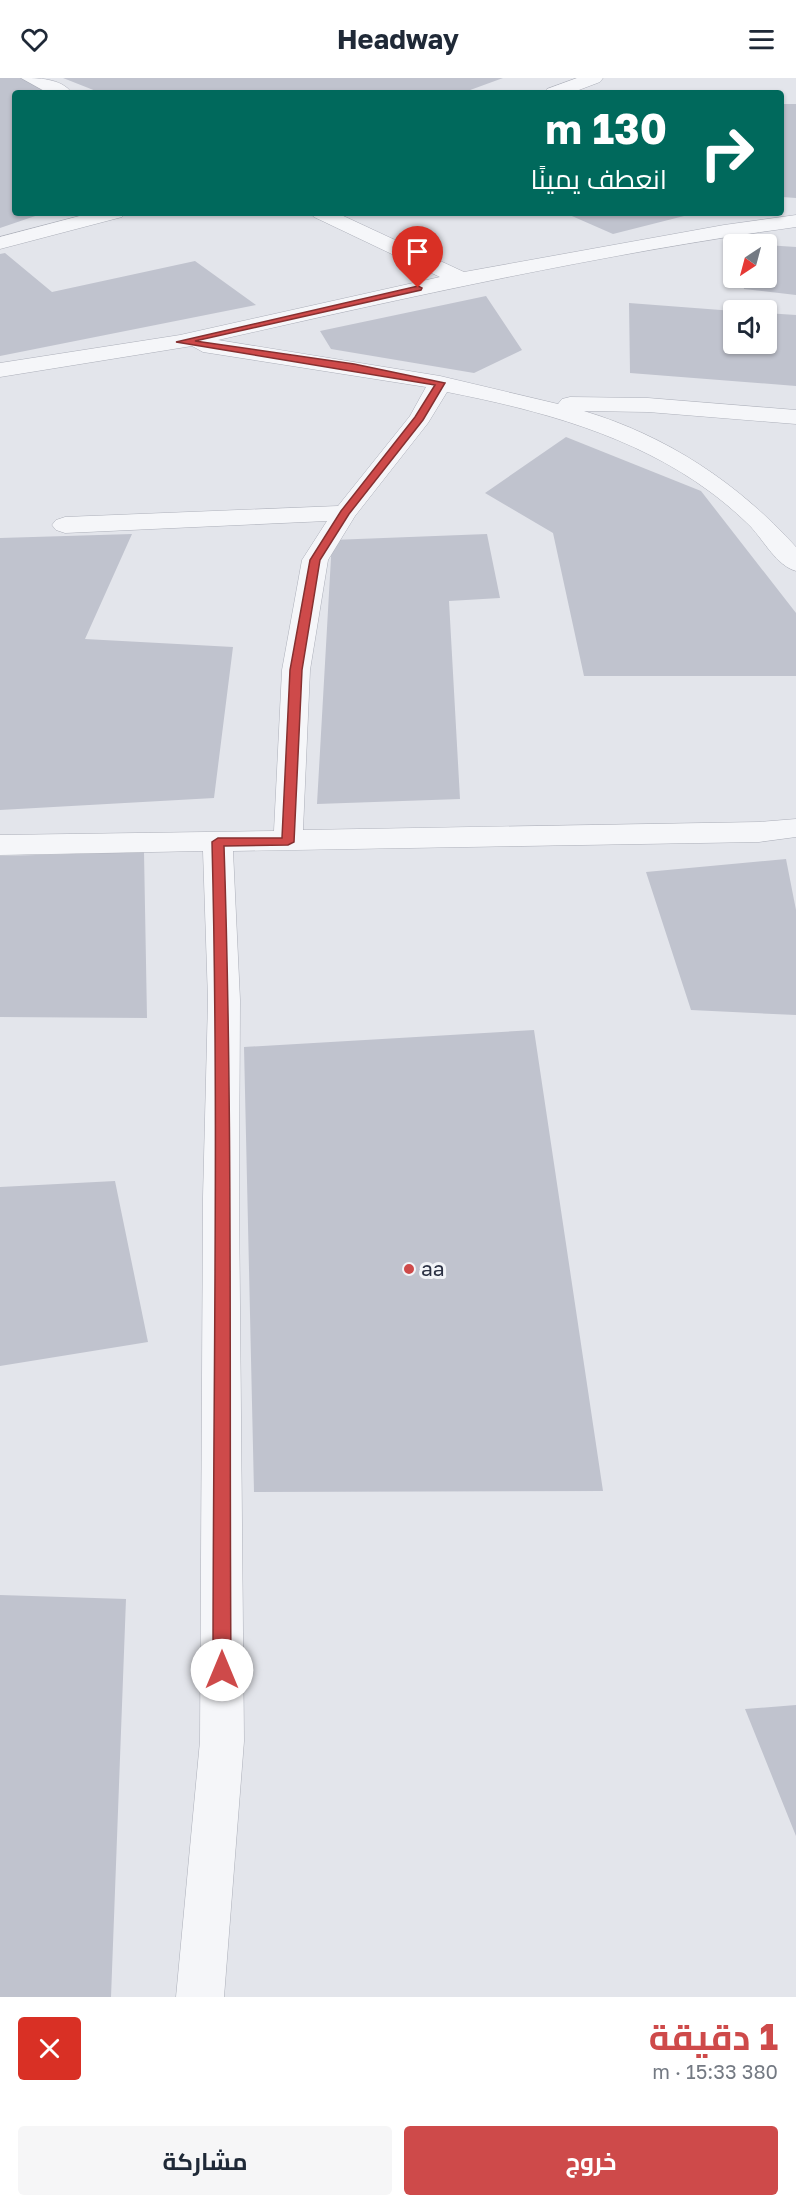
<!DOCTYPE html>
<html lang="ar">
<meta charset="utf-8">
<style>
body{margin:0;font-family:"Golos Text",Cairo,sans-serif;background:#f6f6f7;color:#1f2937;direction:rtl;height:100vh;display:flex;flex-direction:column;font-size:22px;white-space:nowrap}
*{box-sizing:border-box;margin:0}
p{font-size:20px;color:#747a83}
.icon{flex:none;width:33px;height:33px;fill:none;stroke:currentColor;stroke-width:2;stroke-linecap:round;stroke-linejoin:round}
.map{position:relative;height:1919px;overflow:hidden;direction:ltr}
.sheet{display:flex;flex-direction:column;background:#fff;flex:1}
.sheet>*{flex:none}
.top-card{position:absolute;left:12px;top:12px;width:772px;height:126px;border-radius:6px;box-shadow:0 2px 4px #0004;direction:rtl;background:#00695c;color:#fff;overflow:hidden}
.needle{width:39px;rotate:216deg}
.controls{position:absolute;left:723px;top:156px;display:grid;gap:12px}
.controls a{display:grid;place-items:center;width:54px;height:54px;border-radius:6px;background:#fff;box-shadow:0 2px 4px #0004;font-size:30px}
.pin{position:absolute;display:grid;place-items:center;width:51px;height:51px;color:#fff;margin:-62px -26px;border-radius:50% 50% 50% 0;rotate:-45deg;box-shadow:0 0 6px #0007}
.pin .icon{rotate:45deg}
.me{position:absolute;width:66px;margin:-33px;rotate:0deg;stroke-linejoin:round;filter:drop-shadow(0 0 4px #0008)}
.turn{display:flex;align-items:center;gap:21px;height:126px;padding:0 18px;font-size:27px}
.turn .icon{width:78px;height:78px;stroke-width:2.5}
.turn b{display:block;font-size:42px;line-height:51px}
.round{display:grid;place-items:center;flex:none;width:63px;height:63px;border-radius:6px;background:#f6f6f7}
.headline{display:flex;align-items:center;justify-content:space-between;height:102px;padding:0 18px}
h1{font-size:36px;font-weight:700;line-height:45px;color:#ce4a4a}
.button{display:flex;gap:12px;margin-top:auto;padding:12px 18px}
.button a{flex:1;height:69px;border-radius:6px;background:#ce4a4a;color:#fff;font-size:24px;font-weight:700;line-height:69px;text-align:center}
.button a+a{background:#f6f6f7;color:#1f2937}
header{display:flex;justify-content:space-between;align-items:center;height:78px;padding:0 18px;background:#fff;font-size:27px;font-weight:700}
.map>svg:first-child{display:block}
</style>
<header><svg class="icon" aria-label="menu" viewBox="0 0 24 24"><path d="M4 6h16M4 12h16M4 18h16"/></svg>Headway<svg class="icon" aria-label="heart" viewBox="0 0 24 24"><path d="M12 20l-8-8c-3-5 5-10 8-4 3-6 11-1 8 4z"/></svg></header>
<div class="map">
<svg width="796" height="1919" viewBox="0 0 796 1919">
<rect width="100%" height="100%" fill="#e3e5eb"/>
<path fill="#c0c3ce" d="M0 0H24L56 15H15V135H44L0 150Z
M63 0H503L462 15H101Z
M782 26H796V120L782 119Z
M565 135H692V136L613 156Z
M766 167 796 169V217L744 211 742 200H766Z
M5 175 52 214 195 183 256 227 0 278V176Z
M486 218 522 272 474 295 331 271 320 253Z
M629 225 734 233V266H766V235L796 237V308L630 295Z
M566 359 701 413 796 535V598H584L553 455 485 415Z
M132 456 85 561 233 569 214 720 0 732V460Z
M487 456 500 520 449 523 460 721 317 726 332 462Z
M144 774 147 940 0 939V778Z
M786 781 796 832V937L691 932 646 794Z
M534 952 603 1413 254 1414 244 969Z
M115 1103 148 1264 0 1288V1109Z
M0 1517 126 1521 111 1919H0Z
M796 1627V1758L745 1631Z"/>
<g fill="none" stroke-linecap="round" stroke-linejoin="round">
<g stroke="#acafb9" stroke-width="1">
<path id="minor" d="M21 0C38 0 61 0 72 15H48Z
M577 0H603L600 4 571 15H545L547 11Z
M91 135H125L122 139 0 171V159Z
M311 135H337L464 194 724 147 796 137V149C601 176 409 219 218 262L440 298 558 326 562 321 570 319 648 320 796 332V346L648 334 584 333C667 358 738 405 796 469V493C777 488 764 463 751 449 739 437 724 424 709 413 633 357 539 332 447 314L428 345 355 438 328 482 310 592 303 752 759 744 796 741V759L759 764 233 773 240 922 239 1119 244 1663 224 1919H176L200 1663 203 1119 208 922 203 773 0 777V757L274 753 282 592 302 482 327 443 65 455 56 452 52 447 56 442 65 439 338 428 410 338 426 309 203 274 192 268 0 299V285L180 257 440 199 314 139Z"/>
</g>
<use href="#minor" fill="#f5f6f9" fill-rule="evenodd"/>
</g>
<path fill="#ce4a4a" stroke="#863030" stroke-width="1.5" d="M418 208 422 210 421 212 195 263 354 286 445 305 423 342 349 436 320 482 302 592 294 764 288 767 224 768C233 1042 229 1317 231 1592L228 1598 222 1600 216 1598 213 1592C213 1316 219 1040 212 764L218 760H282L290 592 310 482 341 433 415 339 435 307 176 264Z"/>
<circle fill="#ce4a4a" stroke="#f2f4f8" stroke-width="2" cx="409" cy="1191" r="6"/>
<g text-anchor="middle" stroke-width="6" stroke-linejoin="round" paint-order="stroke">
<g font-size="21" fill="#2a3043" stroke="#f2f4f8" text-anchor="start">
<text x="421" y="1198">aa</text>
</g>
</g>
</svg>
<div class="controls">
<a><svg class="needle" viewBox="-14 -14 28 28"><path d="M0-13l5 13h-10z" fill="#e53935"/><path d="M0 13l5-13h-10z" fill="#747a83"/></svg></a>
<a><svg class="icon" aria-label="sound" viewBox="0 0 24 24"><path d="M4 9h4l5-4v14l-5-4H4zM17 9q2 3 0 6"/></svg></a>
</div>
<div class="pin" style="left:418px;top:210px;background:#d93025"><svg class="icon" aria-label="arrive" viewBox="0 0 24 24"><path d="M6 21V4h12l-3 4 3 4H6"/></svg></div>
<svg class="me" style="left:222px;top:1592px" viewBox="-20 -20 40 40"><circle r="19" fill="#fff"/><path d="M0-13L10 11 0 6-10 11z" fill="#ce4a4a"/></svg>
<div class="top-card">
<div class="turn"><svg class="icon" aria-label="right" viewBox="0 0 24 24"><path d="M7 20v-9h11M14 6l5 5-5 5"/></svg><div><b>130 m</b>انعطف يمينًا</div></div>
</div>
</div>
<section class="sheet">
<div class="headline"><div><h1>1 دقيقة</h1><p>380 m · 15:33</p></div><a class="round" style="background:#d93025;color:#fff"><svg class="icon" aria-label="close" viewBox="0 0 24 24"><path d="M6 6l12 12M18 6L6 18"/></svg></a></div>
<div class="button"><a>خروج</a><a>مشاركة</a></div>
</section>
